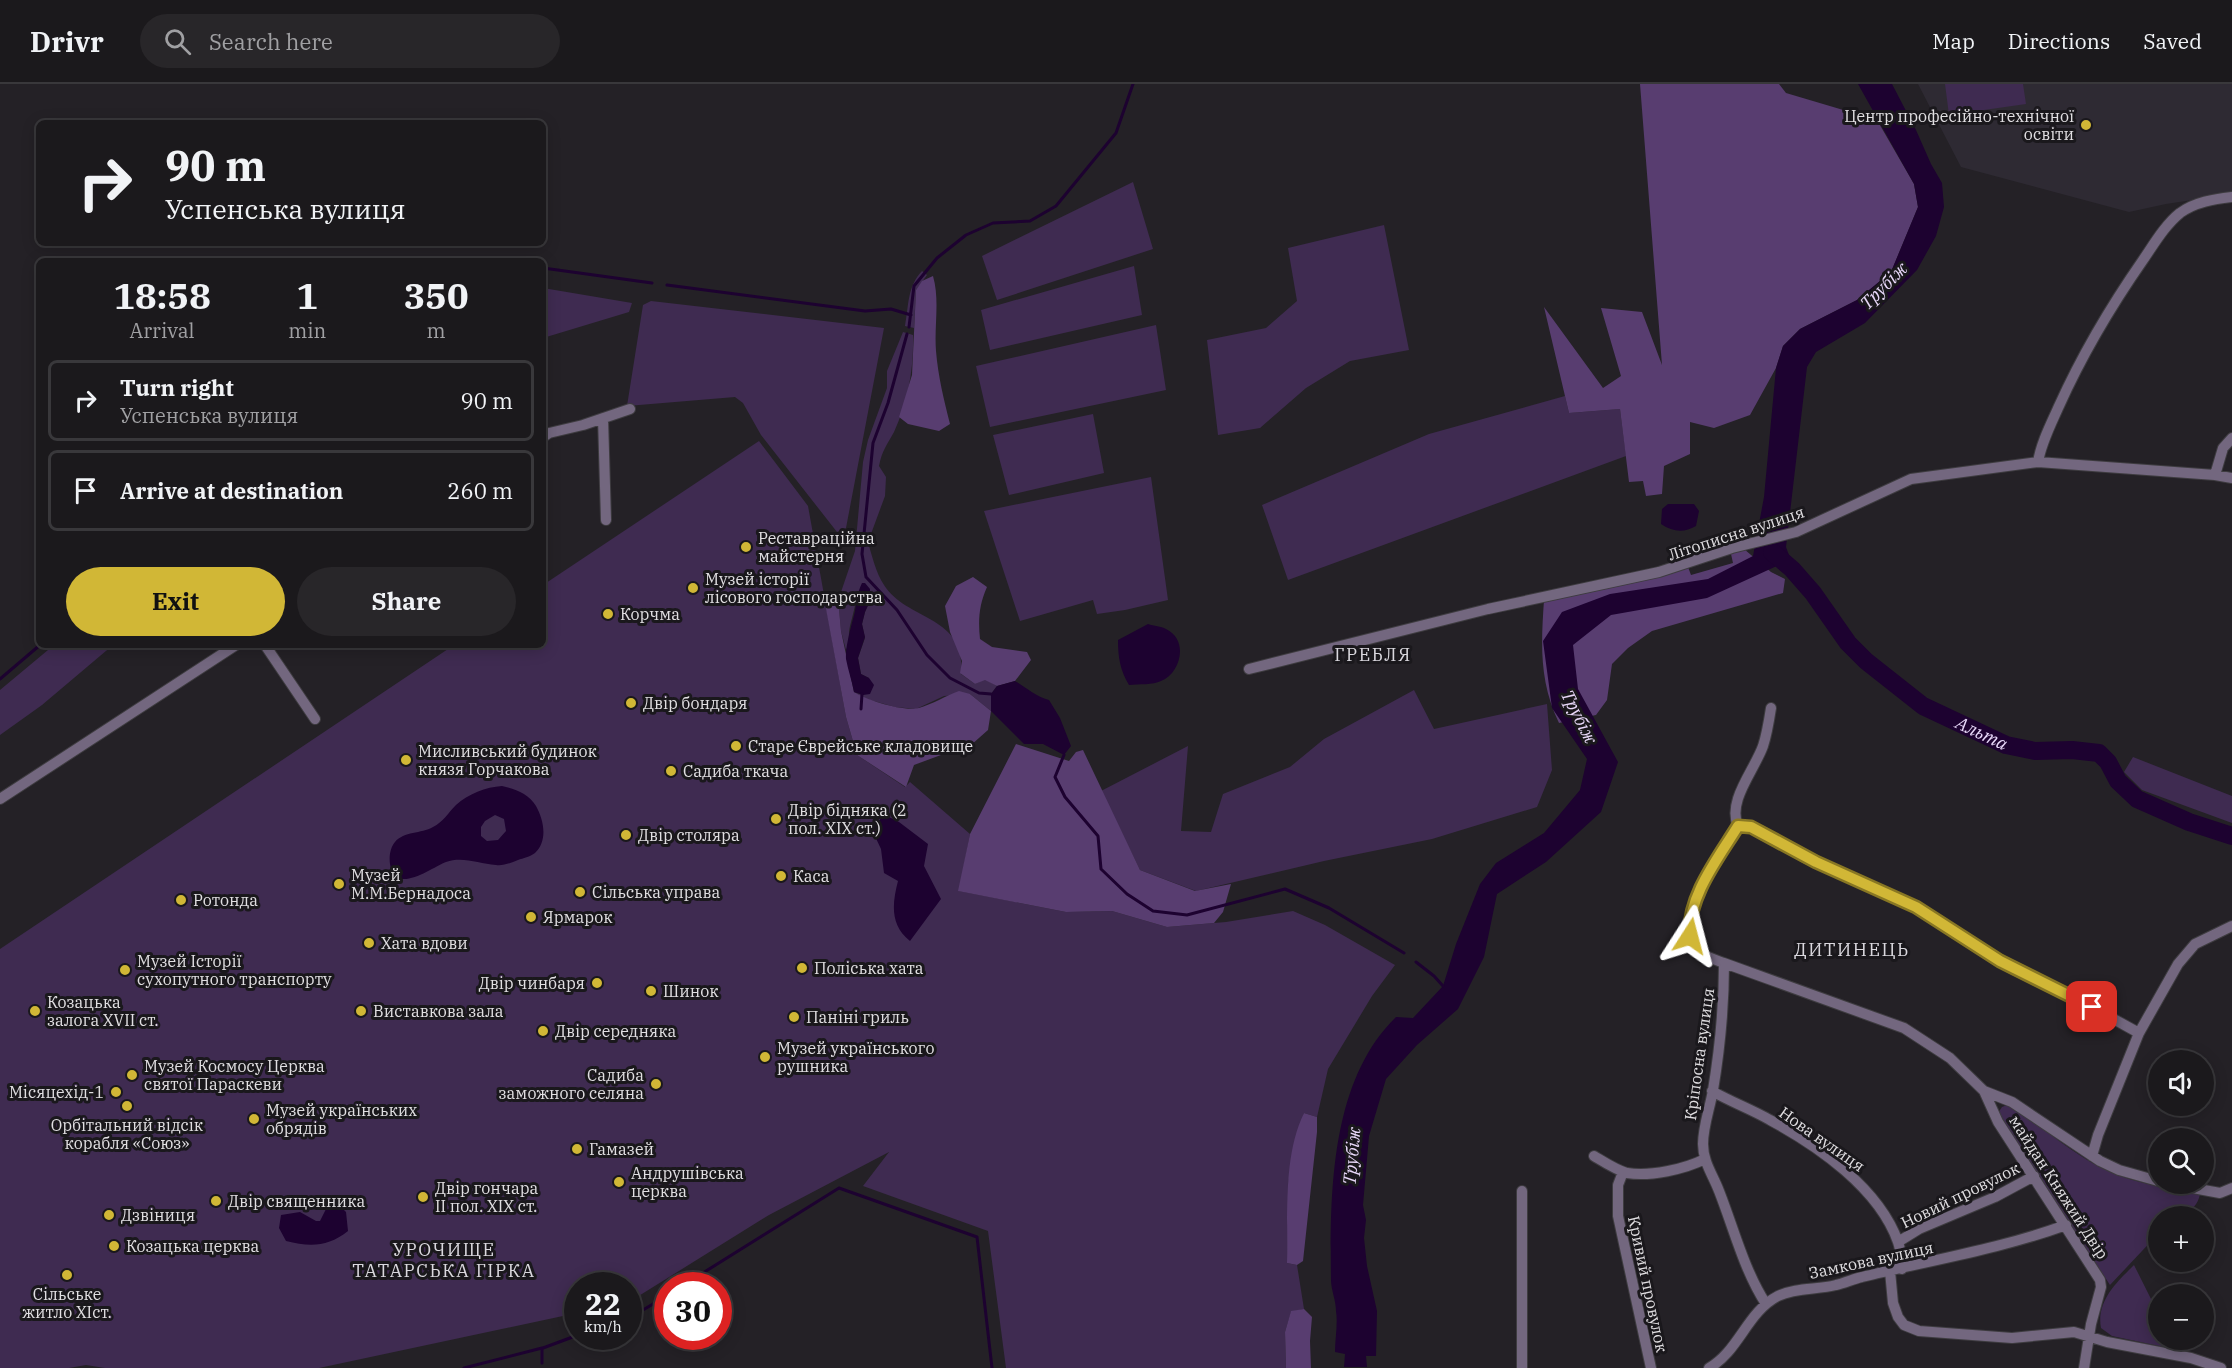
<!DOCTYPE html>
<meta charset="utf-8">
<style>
body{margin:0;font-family:"IBM Plex Serif",serif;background:#282629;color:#f1f3f6;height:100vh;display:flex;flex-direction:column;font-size:22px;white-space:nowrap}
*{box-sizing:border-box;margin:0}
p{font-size:20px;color:#a0a0a3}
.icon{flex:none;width:33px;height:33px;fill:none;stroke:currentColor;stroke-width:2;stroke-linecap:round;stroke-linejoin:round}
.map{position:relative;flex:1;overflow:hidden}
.panel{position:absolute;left:36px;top:174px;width:510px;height:390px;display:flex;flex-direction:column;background:#1b191c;border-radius:9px;box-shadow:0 3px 15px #0003,0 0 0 2px #39383b}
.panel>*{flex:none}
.hud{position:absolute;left:36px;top:36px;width:510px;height:126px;border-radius:9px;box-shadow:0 3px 15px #0003,0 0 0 2px #39383b;background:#1b191c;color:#f1f3f6;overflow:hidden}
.tools{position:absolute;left:2148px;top:966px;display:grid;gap:12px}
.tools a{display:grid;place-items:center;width:66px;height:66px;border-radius:50%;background:#1b191c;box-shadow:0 3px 15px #0003,0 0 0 2px #39383b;font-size:30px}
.speed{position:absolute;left:564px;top:1188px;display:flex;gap:12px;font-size:30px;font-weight:700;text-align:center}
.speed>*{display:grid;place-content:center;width:78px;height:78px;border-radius:50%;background:#1b191c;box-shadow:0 3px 15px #0003,0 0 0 2px #39383b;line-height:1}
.speed small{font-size:15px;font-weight:400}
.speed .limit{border:9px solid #d22;background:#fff;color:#111}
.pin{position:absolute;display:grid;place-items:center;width:51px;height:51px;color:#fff;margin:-26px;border-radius:12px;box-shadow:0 3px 9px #0006}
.me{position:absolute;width:66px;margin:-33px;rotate:9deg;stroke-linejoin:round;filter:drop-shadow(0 0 4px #0008)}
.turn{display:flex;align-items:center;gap:21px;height:126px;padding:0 30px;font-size:27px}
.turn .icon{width:78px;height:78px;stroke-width:2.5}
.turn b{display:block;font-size:42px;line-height:51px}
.eta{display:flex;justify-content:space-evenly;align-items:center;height:102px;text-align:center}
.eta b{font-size:36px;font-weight:700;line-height:42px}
.cta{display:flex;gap:12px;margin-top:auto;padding:12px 30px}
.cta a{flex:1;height:69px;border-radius:36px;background:#d1b736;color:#111;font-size:24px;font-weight:700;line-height:69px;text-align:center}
.cta a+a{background:#282629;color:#f1f3f6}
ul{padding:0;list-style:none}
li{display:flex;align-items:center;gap:18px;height:81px;margin:0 12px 9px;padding:0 18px;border:3px solid #39383b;border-radius:9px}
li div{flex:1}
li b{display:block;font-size:22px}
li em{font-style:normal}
header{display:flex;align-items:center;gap:36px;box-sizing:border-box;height:84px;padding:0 30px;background:#1b191c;border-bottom:2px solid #39383b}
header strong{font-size:28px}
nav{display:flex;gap:33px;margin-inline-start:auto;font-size:21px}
.search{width:420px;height:54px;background:#282629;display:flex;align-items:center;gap:15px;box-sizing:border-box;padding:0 21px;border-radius:33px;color:#a0a0a3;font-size:22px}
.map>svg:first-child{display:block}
</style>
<header>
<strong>Drivr</strong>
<div class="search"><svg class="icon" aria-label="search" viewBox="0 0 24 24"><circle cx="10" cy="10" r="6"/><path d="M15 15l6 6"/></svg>Search here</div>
<nav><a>Map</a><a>Directions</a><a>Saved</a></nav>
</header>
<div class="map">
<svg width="2232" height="1284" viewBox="0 0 2232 1284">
<rect width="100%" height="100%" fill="#242126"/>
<path fill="#2e2a33" d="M1918 0H2232V110L2166 120 2129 128 1961 83Z"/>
<path fill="#3f2b51" d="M1945 0H2023L2026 20 1949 31Z
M1133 98 1153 165 997 216 982 172Z
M1384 141 1409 266 1350 277 1306 304 1260 344 1218 351 1207 256 1266 244 1297 217 1288 164Z
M1134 182 1142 231 990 266 981 226Z
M922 187 927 191 916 206 914 244 905 242C909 221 907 203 922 187Z
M543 204 632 219 629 228 543 254Z
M651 217 884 244 846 444 837 448 761 351 743 319 735 313 627 322 643 221Z
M1156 241 1166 306 990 343 976 282Z
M903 248 913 251C914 284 908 318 894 348 887 361 882 366 879 382L886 393 885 412 868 458C872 472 876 489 884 501 908 538 967 531 961 590L975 600 985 595 997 602 991 610V627L970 610 944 612 916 625 895 623 863 614 854 608 863 611 869 594 861 590 858 574 865 554 862 540 865 528 870 517 858 507C856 519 853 530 850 542 848 550 850 558 846 566L841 547 839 525 841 508 855 467 863 378 868 356 887 304V287Z
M1565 312 1569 329 1620 325 1626 372 1288 496 1262 421 1429 350Z
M1093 330 1104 389 1009 411 993 351Z
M759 357 808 422 846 633 857 671 905 703 910 698 970 750 959 807 1066 828 1112 827 1167 843 1226 838 1293 827 1325 841 1395 881 1372 912 1328 985 1317 1033 1304 1029 1288 1099 1287 1179 1297 1181 1304 1225 1291 1228 1285 1248 1286 1284H1006L988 1147 863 1102 889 1068 769 1131 629 1218 628 1202H578L577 1229 319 1284H105L86 1281 69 1284H0V865L454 561H543V501Z
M1151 393 1168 516 1125 526 1097 530 1093 516 1020 537 984 427Z
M54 561H113L42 621 0 651V606Z
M1414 606 1434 645 1547 620 1552 686 1537 723 1432 755 1324 777 1196 807 1140 786 1101 707 1188 662 1181 747 1211 748 1223 710 1290 683 1324 655Z
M2133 673 2232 712V739L2142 706 2124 688Z
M2007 1021 2014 1024C2045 1045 2076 1073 2110 1088 2138 1100 2171 1104 2200 1110 2196 1131 2177 1132 2158 1132V1150L2110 1201 1998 1029 2002 1023Z
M2134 1181 2158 1229V1256H2177L2181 1262 2178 1266 2112 1252 2101 1244C2096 1217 2117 1198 2134 1181Z"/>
<path fill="#583d70" d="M1640 0H1779L1786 9 1877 36 1914 100 1918 123 1891 188 1857 216 1800 245 1783 262 1776 284 1750 331 1714 344 1690 338V370L1664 382 1662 410 1646 412 1643 397 1629 398 1620 325 1569 329 1544 223 1603 304 1621 292 1601 224 1642 228 1662 281Z
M933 192C940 216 934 242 936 267 938 292 944 316 950 340L939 347 908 340 899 333 912 291 916 206 922 197Z
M1744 465 1771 488 1785 495 1783 509 1652 547 1628 564 1612 580 1607 616 1596 631 1559 639C1539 598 1541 560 1544 516L1688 483 1691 491 1733 479 1731 470Z
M973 493 987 503C979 521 978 536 980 555L992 563 1027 568 1031 576 1015 597 997 602 985 596 975 600 960 589 962 577 950 548 945 522 956 502Z
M824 514 839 525 841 547 854 608C866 616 904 628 919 624 933 620 945 612 959 607L970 610 991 627 988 646 962 669 941 671 914 681 906 703 857 671 846 633Z
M1016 660 1069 677 1076 668 1083 666 1140 786 1195 807 1231 800 1223 828 1214 839 1167 843 1112 827 1066 828 958 807 970 750Z
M1304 1029 1317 1033V1048L1303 1177 1297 1181 1287 1179C1288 1131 1283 1072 1304 1029Z
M1304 1225 1312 1233 1310 1257 1311 1284H1286L1285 1248 1291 1227Z"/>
<path fill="#1d0230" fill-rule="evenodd" d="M1858 0H1892L1916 46 1931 80 1942 99 1944 123 1936 152 1917 186 1865 239 1816 268 1807 283 1786 463 1793 482 1788 485 1779 481 1707 514 1611 531 1573 561 1578 605 1618 678 1601 728 1546 778 1497 810 1484 873 1458 925 1417 961 1386 995 1369 1052 1363 1121 1366 1136 1364 1154 1367 1182 1377 1227 1376 1272H1366L1367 1283H1344L1345 1270 1335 1268C1335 1255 1338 1240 1336 1227 1336 1216 1331 1206 1331 1196 1330 1110 1330 997 1396 933L1413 934 1443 902 1456 860 1480 800 1496 779 1544 749 1580 706 1587 675 1552 624 1543 557 1562 528 1610 510 1708 495 1753 472 1764 413 1776 284 1783 262 1800 245 1857 216 1891 188 1918 123 1914 100Z
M1668 420H1694L1699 427 1696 442C1684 449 1673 448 1661 440L1662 425Z
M862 499H865L870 505V517L865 528 862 540 865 553 858 574 861 590 869 594 874 601 870 610 863 611 854 608C852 597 848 586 846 575 845 562 852 540 855 527 857 517 857 509 862 499Z
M1148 540C1154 542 1161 542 1166 545 1189 556 1181 589 1161 597 1153 601 1139 600 1129 601 1120 586 1118 573 1118 556Z
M1015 597C1027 604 1036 613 1049 616L1060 634 1071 662 1064 671 1043 660H1024L991 627V610L997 602Z
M502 702C515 705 529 710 536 722 544 736 548 757 535 769 530 773 523 774 518 776 511 779 503 782 496 781 479 780 463 772 446 778 431 784 394 812 390 780 389 773 390 764 395 758 404 747 421 750 433 743 443 738 448 729 456 721 468 710 486 703 502 702ZM495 731 504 735 506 747 498 756 487 757 481 752V743L485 737Z
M889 733 899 738 928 760 924 782 941 815 910 857C890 841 892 820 898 797L884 789 881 765 872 746 881 734Z
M335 1117 346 1128 348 1147C328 1163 310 1163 286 1157L279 1144 281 1131 300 1128 316 1137H320L328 1121Z"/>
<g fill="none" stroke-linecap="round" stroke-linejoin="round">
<path stroke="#1d0230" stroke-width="3" d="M543 184 652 199
M667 201 865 227 891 225 911 231
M909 243 914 202 937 174 966 151 993 139 1030 137 1056 122 1116 49 1133 0
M907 250 888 319 873 359 862 470 866 493 897 526 927 571 950 594 979 609 991 610
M0 595 40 561
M861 625 862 610
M1064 671 1055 693 1065 713 1098 752 1101 785 1127 810 1153 827 1187 831 1285 805 1329 824 1404 869
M1416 878 1434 892 1443 902
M682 1202 839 1104 977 1153 992 1284
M628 1233 638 1229 668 1211
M543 1264 578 1251
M464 1284 542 1264V1279"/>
<path stroke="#1d0230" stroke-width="18" id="s1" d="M1772 468 1792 485 1813 509 1848 559 1866 577 1923 622 2006 661 2035 667 2072 666 2099 669 2108 678 2118 697 2137 715 2189 738 2232 752"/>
<g stroke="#3e3c40" stroke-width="12">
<path id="street" d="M603 334 606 436
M543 353 549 349 583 341 630 325
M2038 378C2041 359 2051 340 2059 322 2082 271 2111 222 2143 176 2154 160 2165 141 2180 129 2195 118 2214 115 2232 113
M2215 391 2223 364 2232 354
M265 561 315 635
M1249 585 1488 525 1659 488 1732 464 1796 448 1911 395 2038 378 2215 391 2232 394
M1771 624C1769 637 1767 650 1763 662 1754 687 1727 717 1738 742L1751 743 1806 774 1916 823 2011 884 2092 923 2139 949
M0 715 236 561
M1738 742C1723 767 1669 840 1699 867 1705 873 1716 876 1724 879L1904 944 1950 974 1984 1007 2012 1018 2100 1077 2119 1086 2158 1097
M1724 879C1724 922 1720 964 1713 1006 1710 1024 1703 1042 1703 1060 1703 1078 1713 1091 1719 1107 1734 1145 1744 1186 1766 1220
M1712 1007C1731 1018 1751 1025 1770 1036 1818 1062 1879 1104 1898 1158 1901 1166 1901 1176 1902 1185
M1984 1007 1998 1038 2100 1196 2101 1203 2091 1240 2084 1284
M1594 1072C1604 1078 1616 1086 1627 1089 1650 1093 1685 1085 1705 1075
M2092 1072 2098 1051 2139 949 2178 880 2195 860 2232 842
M1623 1088 1618 1101V1132L1651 1284
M2171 1100 2220 1109 2232 1104
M1898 1158 1919 1145 1995 1113 2034 1092
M1890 1187 1893 1219 1898 1233 1904 1241 1919 1247 2012 1254 2074 1248 2107 1258 2191 1274 2221 1284
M1522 1284V1107
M1709 1284C1739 1267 1747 1228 1778 1212 1797 1203 1817 1206 1836 1201 1845 1199 1853 1195 1862 1193 1931 1176 2000 1165 2066 1141"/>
</g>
<use href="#street" stroke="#73677f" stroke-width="10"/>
</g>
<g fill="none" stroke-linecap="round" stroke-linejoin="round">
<g stroke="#887723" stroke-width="15">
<path id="route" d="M1690 852C1687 813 1719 773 1738 742L1751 743 1816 778 1916 823 2000 877 2092 923"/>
</g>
<use href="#route" stroke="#d1b736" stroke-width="10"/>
</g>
<g fill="#d1b736" stroke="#1a181c" stroke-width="2">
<circle cx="2086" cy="41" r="6"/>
<circle cx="746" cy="463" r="6"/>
<circle cx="693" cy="504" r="6"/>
<circle cx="608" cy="530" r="6"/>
<circle cx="631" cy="619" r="6"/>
<circle cx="736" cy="662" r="6"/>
<circle cx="406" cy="676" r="6"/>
<circle cx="671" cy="687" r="6"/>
<circle cx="776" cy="735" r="6"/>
<circle cx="626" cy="751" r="6"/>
<circle cx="781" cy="792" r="6"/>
<circle cx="339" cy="800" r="6"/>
<circle cx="580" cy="808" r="6"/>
<circle cx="181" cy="816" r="6"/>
<circle cx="531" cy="833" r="6"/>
<circle cx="369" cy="859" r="6"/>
<circle cx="802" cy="884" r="6"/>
<circle cx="125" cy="886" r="6"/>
<circle cx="597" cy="899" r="6"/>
<circle cx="651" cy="907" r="6"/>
<circle cx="35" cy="927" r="6"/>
<circle cx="361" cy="927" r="6"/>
<circle cx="794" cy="933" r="6"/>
<circle cx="543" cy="947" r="6"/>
<circle cx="765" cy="973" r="6"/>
<circle cx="132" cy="991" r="6"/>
<circle cx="656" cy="1000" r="6"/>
<circle cx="116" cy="1008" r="6"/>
<circle cx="127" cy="1022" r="6"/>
<circle cx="254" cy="1035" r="6"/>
<circle cx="577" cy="1065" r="6"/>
<circle cx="619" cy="1098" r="6"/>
<circle cx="423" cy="1113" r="6"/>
<circle cx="216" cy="1117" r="6"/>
<circle cx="109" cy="1131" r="6"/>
<circle cx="114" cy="1162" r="6"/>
<circle cx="67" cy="1191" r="6"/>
</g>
<g text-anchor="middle" stroke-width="6" stroke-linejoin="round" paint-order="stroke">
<g font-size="16" fill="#e1dfe2" stroke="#1a181c" text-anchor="start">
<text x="2074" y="38" text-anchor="end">Центр професійно-технічної<tspan x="2074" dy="18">освіти</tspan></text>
<text x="758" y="460">Реставраційна<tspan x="758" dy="18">майстерня</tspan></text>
<text x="705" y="501">Музей історії<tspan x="705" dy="18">лісового господарства</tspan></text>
<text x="620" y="536">Корчма</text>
<text x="643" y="625">Двір бондаря</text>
<text x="748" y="668">Старе Єврейське кладовище</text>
<text x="418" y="673">Мисливський будинок<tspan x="418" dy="18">князя Горчакова</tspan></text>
<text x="683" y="693">Садиба ткача</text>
<text x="788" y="732">Двір бідняка (2<tspan x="788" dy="18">пол. XIX ст.)</tspan></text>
<text x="638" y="757">Двір столяра</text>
<text x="351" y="797">Музей<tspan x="351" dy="18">М.М.Бернадоса</tspan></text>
<text x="793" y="798">Каса</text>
<text x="592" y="814">Сільська управа</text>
<text x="193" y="822">Ротонда</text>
<text x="543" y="839">Ярмарок</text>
<text x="381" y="865">Хата вдови</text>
<text x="137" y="883">Музей Історії<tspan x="137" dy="18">сухопутного транспорту</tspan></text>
<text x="814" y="890">Поліська хата</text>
<text x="585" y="905" text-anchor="end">Двір чинбаря</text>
<text x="663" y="913">Шинок</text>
<text x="47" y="924">Козацька<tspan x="47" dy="18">залога XVII ст.</tspan></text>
<text x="373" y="933">Виставкова зала</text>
<text x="806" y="939">Паніні гриль</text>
<text x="555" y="953">Двір середняка</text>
<text x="777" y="970">Музей українського<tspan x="777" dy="18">рушника</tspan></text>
<text x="144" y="988">Музей Космосу Церква<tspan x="144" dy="18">святої Параскеви</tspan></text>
<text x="644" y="997" text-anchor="end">Садиба<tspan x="644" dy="18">заможного селяна</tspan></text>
<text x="104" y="1014" text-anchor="end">Місяцехід-1</text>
<text x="266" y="1032">Музей українських<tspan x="266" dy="18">обрядів</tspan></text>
<text x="127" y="1047" text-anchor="middle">Орбітальний відсік<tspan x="127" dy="18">корабля «Союз»</tspan></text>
<text x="589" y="1071">Гамазей</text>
<text x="631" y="1095">Андрушівська<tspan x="631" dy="18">церква</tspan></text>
<text x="435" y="1110">Двір гончара<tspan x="435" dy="18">II пол. XIX ст.</tspan></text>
<text x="228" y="1123">Двір священника</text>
<text x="121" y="1137">Дзвіниця</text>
<text x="126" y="1168">Козацька церква</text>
<text x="67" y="1216" text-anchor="middle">Сільське<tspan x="67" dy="18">житло ХІст.</tspan></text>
</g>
<g font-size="16" fill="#e1dfe2" stroke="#1a181c">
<text transform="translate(1736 449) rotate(-18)" y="6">Літописна вулиця</text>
<text transform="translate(1699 970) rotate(-82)" y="6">Кріпосна вулиця</text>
<text transform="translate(1822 1055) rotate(35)" y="6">Нова вулиця</text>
<text transform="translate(2059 1103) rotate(57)" y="6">майдан Княжий Двір</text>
<text transform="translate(1960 1111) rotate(-26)" y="6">Новий провулок</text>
<text transform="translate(1871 1176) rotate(-12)" y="6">Замкова вулиця</text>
<text transform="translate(1648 1200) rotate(78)" y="6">Кривий провулок</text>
</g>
<g font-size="18" font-style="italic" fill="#e8d8f9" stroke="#1a181c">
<text transform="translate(1884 202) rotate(-45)" y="6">Трубіж</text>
<text transform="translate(1579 633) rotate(63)" y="6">Трубіж</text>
<text dy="6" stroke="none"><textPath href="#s1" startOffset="282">Альта</textPath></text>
<text transform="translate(1352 1072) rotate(-85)" y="6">Трубіж</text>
</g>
<g font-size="18" letter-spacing="1.5" fill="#dad8de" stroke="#1a181c">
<text x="1373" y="577">ГРЕБЛЯ</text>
<text x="1852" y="872">ДИТИНЕЦЬ</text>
<text x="444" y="1172">УРОЧИЩЕ<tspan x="444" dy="21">ТАТАРСЬКА ГІРКА</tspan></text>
</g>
</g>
</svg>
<div class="tools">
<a><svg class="icon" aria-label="sound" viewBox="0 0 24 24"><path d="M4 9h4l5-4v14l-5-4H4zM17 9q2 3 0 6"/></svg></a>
<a><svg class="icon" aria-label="search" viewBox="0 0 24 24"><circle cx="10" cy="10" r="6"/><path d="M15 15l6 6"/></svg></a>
<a>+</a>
<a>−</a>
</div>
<div class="speed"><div>22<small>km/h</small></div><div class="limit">30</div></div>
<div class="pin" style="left:2092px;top:923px;background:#d93025"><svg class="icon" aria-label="arrive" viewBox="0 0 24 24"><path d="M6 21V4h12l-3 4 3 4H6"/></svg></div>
<svg class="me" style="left:1690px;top:852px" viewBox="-20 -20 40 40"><path d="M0-17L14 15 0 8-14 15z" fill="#d1b736" stroke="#fff" stroke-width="4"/></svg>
<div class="hud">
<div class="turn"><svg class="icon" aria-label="right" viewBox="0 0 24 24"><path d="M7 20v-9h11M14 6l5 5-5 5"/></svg><div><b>90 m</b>Успенська вулиця</div></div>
</div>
<section class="panel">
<div class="eta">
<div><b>18:58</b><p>Arrival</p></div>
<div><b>1</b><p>min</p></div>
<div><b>350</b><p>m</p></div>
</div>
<ul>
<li><svg class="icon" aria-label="right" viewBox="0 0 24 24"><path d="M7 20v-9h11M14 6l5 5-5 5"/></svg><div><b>Turn right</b><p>Успенська вулиця</p></div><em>90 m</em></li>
<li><svg class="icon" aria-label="arrive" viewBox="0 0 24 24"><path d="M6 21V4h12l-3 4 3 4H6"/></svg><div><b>Arrive at destination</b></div><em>260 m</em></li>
</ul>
<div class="cta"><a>Exit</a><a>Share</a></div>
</section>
</div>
